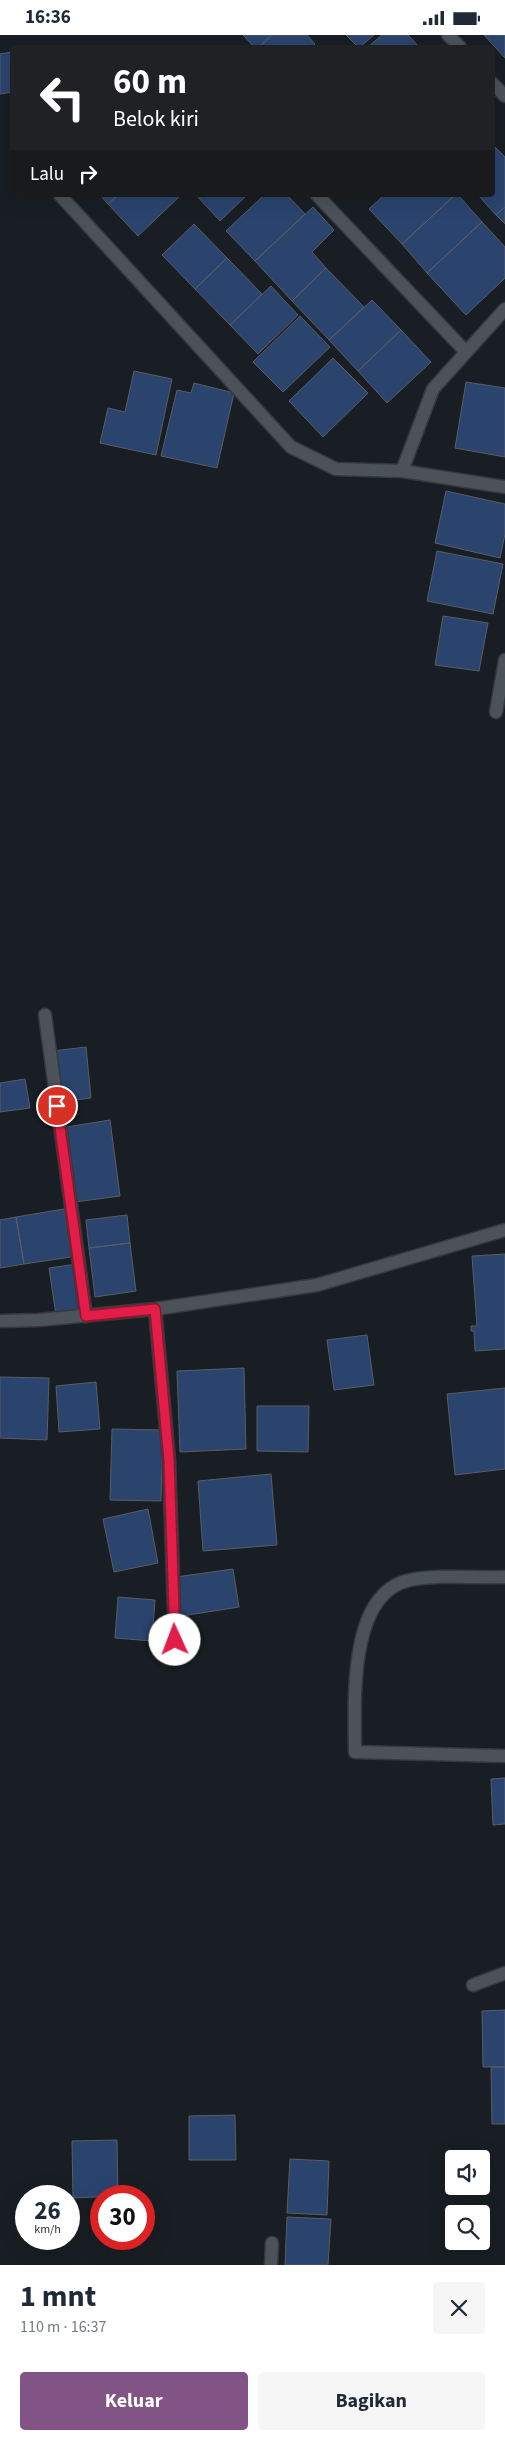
<!DOCTYPE html>
<html lang="id">
<meta charset="utf-8">
<style>
body{margin:0;font-family:"Source Sans 3",sans-serif;background:#f6f6f7;color:#1f2937;height:100vh;display:flex;flex-direction:column;font-size:19px;white-space:nowrap}
*{box-sizing:border-box;margin:0}
p{font-size:16px;color:#747a83}
.icon{flex:none;width:28px;height:28px;fill:none;stroke:currentColor;stroke-width:2;stroke-linecap:round;stroke-linejoin:round}
.map{position:relative;height:2230px;overflow:hidden}
.side{display:flex;flex-direction:column;background:#fff;flex:1}
.side>*{flex:none}
.top-card{position:absolute;left:10px;top:10px;width:485px;height:152px;border-radius:5px;box-shadow:0 5px 20px #0002;background:#202124;color:#fff;overflow:hidden}
.fabs{position:absolute;left:445px;top:2115px;display:grid;gap:10px}
.fabs a{display:grid;place-items:center;width:45px;height:45px;border-radius:5px;background:#fff;box-shadow:0 5px 20px #0002;font-size:25px}
.speed{position:absolute;left:15px;top:2150px;display:flex;gap:10px;font-size:25px;font-weight:700;text-align:center}
.speed>*{display:grid;place-content:center;width:65px;height:65px;border-radius:50%;background:#fff;box-shadow:0 5px 20px #0002;line-height:1}
.speed small{font-size:12px;font-weight:400}
.speed .limit{border:8px solid #d22;background:#fff;color:#111}
.pin{position:absolute;display:grid;place-items:center;width:42px;height:42px;color:#fff;margin:-21px;border:2px solid #fff;border-radius:50%;box-shadow:0 1px 5px #0007}
.me{position:absolute;width:55px;margin:-28px;rotate:358deg;stroke-linejoin:round;filter:drop-shadow(0 0 4px #0008)}
.turn{display:flex;align-items:center;gap:18px;height:105px;padding:0 20px;font-size:22px}
.turn .icon{width:65px;height:65px;stroke-width:2.5}
.turn b{display:block;font-size:35px;line-height:42px}
.then{display:flex;align-items:center;height:48px;padding:0 20px;background:#0003;gap:10px;font-size:19px}
.round{display:grid;place-items:center;flex:none;width:52px;height:52px;border-radius:5px;background:#f6f6f7}
.headline{display:flex;align-items:center;justify-content:space-between;height:85px;padding:0 20px}
h1{font-size:30px;font-weight:700;line-height:38px}
.cta{display:flex;gap:10px;margin-top:auto;padding:10px 20px}
.cta a{flex:1;height:58px;border-radius:5px;background:#825385;color:#fff;font-size:20px;font-weight:700;line-height:58px;text-align:center}
.cta a+a{background:#f6f6f7;color:#1f2937}
.status{display:flex;justify-content:space-between;align-items:center;height:35px;padding:0 25px;background:#fff;direction:ltr}
.status svg{height:14px;fill:currentColor}
.map>svg:first-child{display:block}
</style>
<div class="status"><b>16:36</b><svg viewBox="0 0 49 12"><path d="M0 12V9h3v3zM5 12V6h3v6zM10 12V3h3v9zM15 12V0h3v12zM26 1h20v11H26zM47 4h2v5h-2z"/></svg></div>
<div class="map">
<svg width="505" height="2230" viewBox="0 0 505 2230">
<rect width="100%" height="100%" fill="#181e23"/>
<path fill="#2b446e" stroke="#595d64" d="M243 0H272L259 12H254Z
M272 0H307L315 9 312 12H259Z
M346 0H374L360 12H358Z
M382 0H408L419 12H368Z
M484 0H505V23Z
M12 17V57L0 59V19Z
M492 109 505 122V172L496 180 478 160H492Z
M100 160H118L108 169Z
M118 160H181L138 201 108 169Z
M196 160H247L220 186Z
M264 160H287L305 179 255 226 226 196Z
M384 160H455L402 209 369 174Z
M455 160H458L482 187 427 238 402 209Z
M313 172 334 195 312 217 326 233 292 266 255 226Z
M505 172V189L496 180Z
M482 187 505 212V243L466 280 427 238Z
M194 189 227 223 195 254 162 220Z
M227 223 262 259 230 290 195 254Z
M326 233 364 272 329 305 292 266Z
M271 251 298 280 258 319 230 290Z
M372 265 401 295 358 336 329 305Z
M300 281 330 312 283 357 253 327Z
M401 295 431 327 387 368 358 336Z
M333 323 368 358 323 402 289 366Z
M134 336 172 344 156 420 100 408 108 373 125 377Z
M466 347 505 353V422L455 413Z
M194 348 234 358 217 433 161 421 177 355 191 358Z
M446 456 505 469V499L500 523 435 508Z
M437 516 503 529 493 579 427 566Z
M443 581 488 588 479 636 435 630Z
M86 1012 91 1063 59 1067 53 1016Z
M25 1044 30 1073 0 1077V1048Z
M110 1085 120 1161 75 1167 66 1092Z
M64 1174 71 1222 24 1229 16 1182Z
M127 1180 130 1208 89 1213 86 1185Z
M16 1182 24 1229 0 1233V1185Z
M130 1208 136 1256 95 1262 89 1213Z
M505 1219V1314L475 1316 474 1296H471V1291H477L472 1221Z
M77 1229 83 1276 56 1280 49 1233Z
M367 1300 374 1350 334 1355 327 1305Z
M244 1333 246 1414 180 1417 177 1336Z
M0 1342 49 1343 47 1405 0 1403Z
M96 1347 100 1394 59 1397 56 1351Z
M505 1353V1434L455 1440 447 1359Z
M257 1371H309L308 1417 257 1416Z
M112 1394 163 1395 161 1466 110 1465Z
M271 1439 277 1510 203 1516 198 1446Z
M148 1474 158 1528 114 1537 103 1484Z
M233 1534 239 1572 182 1581 176 1542Z
M118 1562 155 1565 152 1606 115 1603Z
M505 1743V1789L493 1790 491 1744Z
M505 1975V2032H483L482 1976Z
M491 2032H505V2089H492Z
M235 2080 236 2125H189V2081Z
M117 2105 118 2161 73 2163 72 2106Z
M290 2124 329 2126 327 2180 287 2178Z
M287 2182 331 2184 328 2230H285Z"/>
<g fill="none" stroke-linecap="round" stroke-linejoin="round">
<g stroke="#35393d" stroke-width="15">
<path id="minor" d="M448 0 460 12
M492 48 505 61
M60 160 291 412 336 434 402 436 505 452
M317 160 466 317
M402 436 433 354 505 274
M496 677 505 625
M45 980 86 1281
M155 1274 169 1425 175 1605
M0 1286 39 1285 155 1274 317 1250 505 1195
M505 1542C474 1543 440 1539 410 1545 347 1558 355 1669 355 1717L505 1721
M473 1950 505 1938
M271 2230 272 2208"/>
</g>
<use href="#minor" stroke="#4b5258" stroke-width="12"/>
</g>
<g fill="none" stroke-linecap="round" stroke-linejoin="round">
<g stroke="#92132f" stroke-width="12">
<path id="route" d="M57 1071 86 1281 155 1274 169 1425 175 1605"/>
</g>
<use href="#route" stroke="#e11d48" stroke-width="9"/>
</g>
</svg>
<div class="fabs">
<a><svg class="icon" aria-label="sound" viewBox="0 0 24 24"><path d="M4 9h4l5-4v14l-5-4H4zM17 9q2 3 0 6"/></svg></a>
<a><svg class="icon" aria-label="search" viewBox="0 0 24 24"><circle cx="10" cy="10" r="6"/><path d="M15 15l6 6"/></svg></a>
</div>
<div class="speed"><div>26<small>km/h</small></div><div class="limit">30</div></div>
<div class="pin" style="left:57px;top:1071px;background:#d93025"><svg class="icon" aria-label="arrive" viewBox="0 0 24 24"><path d="M6 21V4h12l-3 4 3 4H6"/></svg></div>
<svg class="me" style="left:175px;top:1605px" viewBox="-20 -20 40 40"><circle r="19" fill="#fff"/><path d="M0-13L10 11 0 6-10 11z" fill="#e11d48"/></svg>
<div class="top-card">
<div class="turn"><svg class="icon" aria-label="left" viewBox="0 0 24 24"><path d="M17 20v-9H6M10 6l-5 5 5 5"/></svg><div><b>60 m</b>Belok kiri</div></div>
<div class="then">Lalu<svg class="icon" aria-label="right" viewBox="0 0 24 24"><path d="M7 20v-9h11M14 6l5 5-5 5"/></svg></div>
</div>
</div>
<section class="side">
<div class="headline"><div><h1>1 mnt</h1><p>110 m · 16:37</p></div><a class="round"><svg class="icon" aria-label="close" viewBox="0 0 24 24"><path d="M6 6l12 12M18 6L6 18"/></svg></a></div>
<div class="cta"><a>Keluar</a><a>Bagikan</a></div>
</section>
